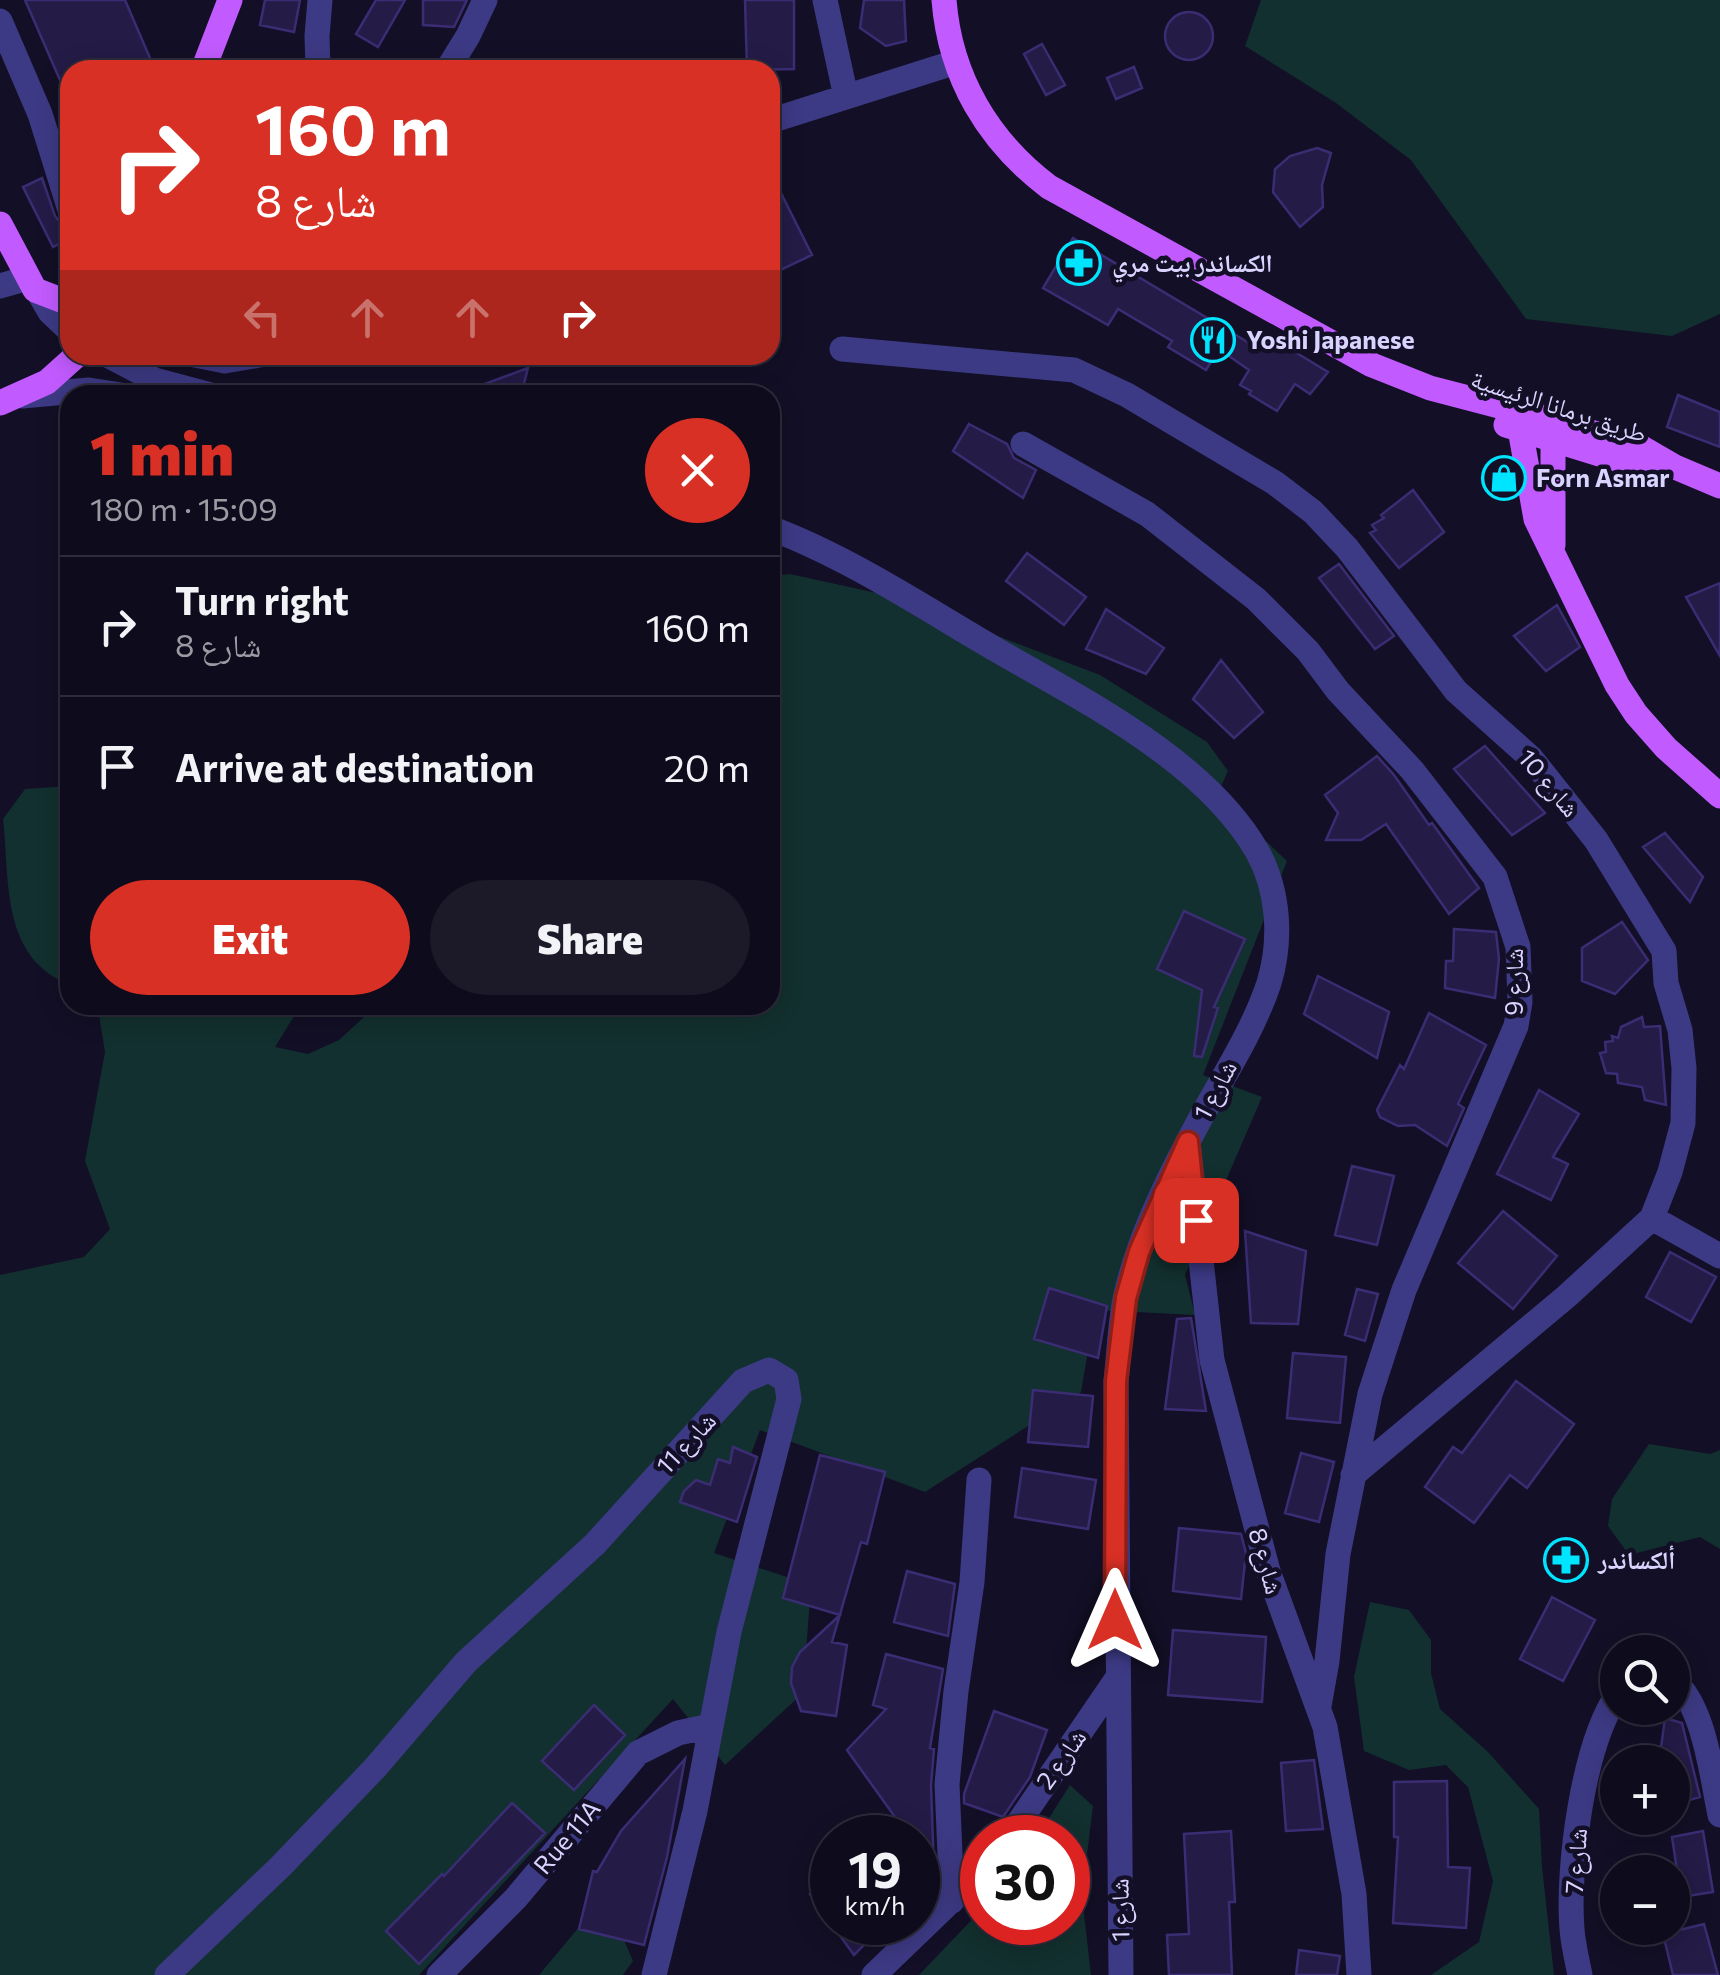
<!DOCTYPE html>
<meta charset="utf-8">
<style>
body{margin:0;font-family:Commissioner,"Noto Naskh Arabic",sans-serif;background:#1c1929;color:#f1f3f6;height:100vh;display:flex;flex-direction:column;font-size:38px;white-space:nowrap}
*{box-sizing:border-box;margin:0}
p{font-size:32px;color:#9b9ba3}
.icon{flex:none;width:55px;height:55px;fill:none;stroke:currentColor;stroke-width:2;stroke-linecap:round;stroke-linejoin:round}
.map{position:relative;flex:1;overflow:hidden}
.details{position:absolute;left:60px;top:385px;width:720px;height:630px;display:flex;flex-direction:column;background:#0e0b1c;border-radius:30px;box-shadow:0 5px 25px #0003,0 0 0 2px #2e2b3b}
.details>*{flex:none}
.top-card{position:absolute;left:60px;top:60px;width:720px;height:305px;border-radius:30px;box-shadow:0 5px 25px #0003,0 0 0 2px #2e2b3b;background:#d93025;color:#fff;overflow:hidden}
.buttons{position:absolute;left:1600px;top:1635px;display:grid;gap:20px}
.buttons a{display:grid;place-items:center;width:90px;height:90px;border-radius:50%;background:#0e0b1c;box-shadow:0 5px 25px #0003,0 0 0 2px #2e2b3b;font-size:50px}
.speed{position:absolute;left:810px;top:1815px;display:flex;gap:20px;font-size:50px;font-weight:700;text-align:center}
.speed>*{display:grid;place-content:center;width:130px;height:130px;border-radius:50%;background:#0e0b1c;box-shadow:0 5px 25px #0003,0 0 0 2px #2e2b3b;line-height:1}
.speed small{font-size:25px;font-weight:400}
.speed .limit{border:15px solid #d22;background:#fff;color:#111}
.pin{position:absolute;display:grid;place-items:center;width:85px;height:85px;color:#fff;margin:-42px;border-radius:20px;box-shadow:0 5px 15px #0006}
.me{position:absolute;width:110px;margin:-55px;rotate:0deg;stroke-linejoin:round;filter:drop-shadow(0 0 8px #0008)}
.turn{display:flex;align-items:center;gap:35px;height:210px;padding:0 30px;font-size:45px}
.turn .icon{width:130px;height:130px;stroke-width:2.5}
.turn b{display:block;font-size:70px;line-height:85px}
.lanes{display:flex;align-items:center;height:95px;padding:0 30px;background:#0003;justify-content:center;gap:50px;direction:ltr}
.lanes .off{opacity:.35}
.round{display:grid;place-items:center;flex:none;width:105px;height:105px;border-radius:52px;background:#1c1929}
.summary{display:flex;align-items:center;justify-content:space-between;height:170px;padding:0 30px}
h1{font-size:60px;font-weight:800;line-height:75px;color:#d93025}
.cta{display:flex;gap:20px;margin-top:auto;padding:20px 30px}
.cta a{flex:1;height:115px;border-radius:60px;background:#d93025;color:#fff;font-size:40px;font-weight:800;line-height:115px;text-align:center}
.cta a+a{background:#1c1929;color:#f1f3f6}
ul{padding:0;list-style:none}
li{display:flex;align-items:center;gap:30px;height:140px;padding:0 30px;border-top:2px solid #2e2b3b}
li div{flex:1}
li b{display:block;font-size:38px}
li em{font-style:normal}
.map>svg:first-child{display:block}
</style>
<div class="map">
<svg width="1720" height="1975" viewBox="0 0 1720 1975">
<rect width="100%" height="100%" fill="#130f26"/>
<path fill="#12302f" d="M1261 0H1720V314L1672 336 1526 319 1411 160 1336 103 1245 46Z
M790 574 895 597 1100 675 1207 742 1228 771 1217 795 1287 861 1203 1075 1262 1097 1185 1275 1195 1315 1095 1310 1081 1392 925 1492 760 1430 714 1553 811 1585 803 1693 725 1765 673 1699 419 1975H0V1275L84 1257 110 1229 85 1161 105 1052 99 1015 89 1005H301L275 1047 308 1054 339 1040 377 1005H770V576Z
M70 786V986C61 981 51 976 43 969 2 933 9 868 3 819L25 789Z
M1649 1444 1710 1454 1720 1450V1549L1700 1537 1629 1555 1608 1526 1612 1499Z
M1370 1602 1409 1610 1431 1640V1673L1440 1709 1488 1752 1539 1809 1542 1867 1554 1975H1431L1479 1942 1493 1881 1468 1787 1446 1765 1409 1770 1364 1751 1354 1677Z
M1070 1785 1093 1806 1082 1896 1091 1975H919L982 1909V1922H1068V1838L1037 1837Z
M605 1896 633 1961 623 1975H539Z"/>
<path fill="#241b47" stroke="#3b2d73" stroke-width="2.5" d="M25 0H125L150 58 123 70H70V103Z
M265 0H300L294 32 260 25Z
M376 0H405L378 47 356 34Z
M423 0H467L454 27 423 25Z
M745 0H794V69L747 70Z
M864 0H904L906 41 886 46 860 28Z
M1165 36a24 24 0 1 1 48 0a24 24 0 1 1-48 0Z
M1042 44 1065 85 1046 95 1024 54Z
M1134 67 1142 88 1116 99 1107 78Z
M1317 148 1331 153 1322 185 1323 207 1300 227 1273 192 1275 169 1290 156Z
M770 171 812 255 770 275Z
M42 178 55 216 70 235V238L53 247 23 187Z
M1073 238 1251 344 1259 330 1328 372 1310 394 1295 384 1277 411 1249 394 1251 391 1240 385 1249 370 1219 349 1206 370 1168 347 1172 341 1118 309 1108 325 1043 288Z
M528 368 521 395H460V393Z
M1678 395 1720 412V447L1667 427Z
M969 424 1007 444 1014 458 1036 470 1023 498 953 451Z
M1413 490 1444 532 1399 568 1370 533 1376 530 1372 525 1384 518 1381 515Z
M1027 553 1086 597 1064 625 1006 581Z
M1339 564 1394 636 1375 649 1319 578Z
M1720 583V656L1686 597Z
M1557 605 1580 647 1546 671 1514 636Z
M1106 609 1164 648 1146 674 1086 649Z
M1221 660 1263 712 1234 738 1193 699Z
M1485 746 1545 813 1512 835 1454 769Z
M1377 756 1394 775 1429 825 1432 823 1479 888 1449 914 1386 824 1361 840H1326L1338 813 1325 795Z
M1665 833 1703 877 1690 902 1643 847Z
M1184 911 1245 939 1214 1007 1218 1008 1202 1057 1194 1056 1202 990 1157 969Z
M1622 922 1648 960 1615 994 1582 981V948Z
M1454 929 1496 932 1499 959 1495 998 1445 988 1446 961H1453Z
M1318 976 1389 1012 1377 1058 1304 1014Z
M1429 1013 1486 1045 1458 1104 1464 1108 1447 1146 1415 1125 1398 1126 1380 1117 1377 1110 1400 1065 1404 1069Z
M1642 1017 1644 1027 1660 1026 1666 1105 1645 1100 1642 1087 1618 1083 1617 1074 1606 1073 1600 1053 1606 1052 1605 1042 1613 1041 1612 1036 1618 1038 1621 1027Z
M1539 1090 1579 1114 1553 1157 1568 1164 1551 1200 1497 1174Z
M1352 1166 1394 1176 1377 1245 1335 1235Z
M1503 1211 1557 1256 1513 1309 1458 1263Z
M1245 1231 1306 1251 1298 1324 1251 1323Z
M1670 1252 1716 1277 1691 1322 1646 1297Z
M1049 1288 1107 1306 1098 1358 1034 1339Z
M1357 1289 1378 1294 1365 1341 1345 1335Z
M1191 1318 1206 1411 1165 1409 1177 1319Z
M1293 1353 1346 1357 1340 1423 1287 1418Z
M1516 1381 1574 1424 1527 1488 1510 1475 1474 1523 1425 1487 1453 1447 1462 1453Z
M1033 1390 1093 1396 1088 1447 1028 1442Z
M733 1447 757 1457 737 1522 680 1502 684 1491 696 1480 710 1485 718 1459 730 1463Z
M1301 1453 1334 1462 1319 1522 1285 1513Z
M820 1455 885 1472 867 1544 861 1542 832 1642 847 1645 836 1716 801 1711 791 1683 792 1667 800 1652 840 1615 783 1598Z
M1022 1468 1096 1480 1088 1529 1015 1517Z
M1179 1528 1241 1534 1246 1553 1241 1599 1173 1591Z
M907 1571 955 1584 948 1636 894 1622Z
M1552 1597 1595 1620 1563 1681 1520 1659Z
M1173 1630 1266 1637 1262 1702 1168 1695Z
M886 1654 943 1669 930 1748 934 1749 931 1785 934 1872 918 1848V1838H910L847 1750 886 1709 873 1705Z
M594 1705 625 1735 574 1790 542 1761Z
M994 1711 1047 1730 1030 1777 1003 1817 964 1803V1794Z
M1665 1718 1682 1723 1700 1797 1672 1805V1762H1659Z
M685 1759 667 1857 644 1945 579 1929 593 1871 597 1872 621 1831Z
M1314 1760 1323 1829 1286 1831 1281 1763Z
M1447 1781 1448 1867 1470 1868 1466 1928 1393 1923 1398 1837H1394V1782Z
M512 1803 545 1833 419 1964 386 1931 442 1874 444 1876Z
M1231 1831 1235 1902H1229L1232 1975H1169L1167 1935 1189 1934 1184 1834Z
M1703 1831 1713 1892 1681 1897 1672 1837Z
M832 1871V1922H887L854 1955 810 1894Z
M1704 1924 1718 1975H1673L1663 1934Z
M1299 1950 1340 1956 1337 1975H1296Z"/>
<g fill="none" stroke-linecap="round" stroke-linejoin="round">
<path stroke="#3d3a85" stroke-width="25" d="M825 0 846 97
M0 21 40 114 70 210
M318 70 317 36 320 0
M447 70 468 36 485 0
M770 121 956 62
M0 286 28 278
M39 293 50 312 70 331
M842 349 1074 370 1127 395 1275 483 1313 512 1347 548 1456 691 1531 758 1596 840 1664 951 1666 983 1680 1030 1684 1068 1683 1123 1670 1172 1652 1218 1567 1296 1353 1475
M107 355 155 380 211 395
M195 355 225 361 260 355
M22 396 89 390 121 395
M1023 444 1147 514 1256 599 1308 651 1338 691 1412 770 1495 877 1518 947 1520 1002 1516 1026 1404 1290 1370 1394 1338 1554 1327 1661 1319 1706
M770 528C843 555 917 603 983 642 1074 696 1202 756 1257 851 1279 890 1282 940 1269 983 1251 1037 1216 1087 1190 1138 1164 1187 1137 1243 1125 1299 1120 1325 1119 1354 1116 1381L1121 1975
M1188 1142 1212 1360 1268 1571 1325 1727 1354 1894 1359 1975
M1652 1218 1720 1256
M1672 1680C1704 1703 1712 1777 1720 1815
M1008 1838 1116 1680
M952 1901 947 1784 956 1691 972 1582 979 1480
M167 1975 281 1866 375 1768 466 1662 595 1544 743 1381 769 1370 786 1380 789 1399 729 1632 695 1811 654 1975
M439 1975 516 1898 638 1753 678 1733 710 1726
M874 1975 982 1871
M1580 1975C1577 1960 1573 1944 1572 1929 1567 1868 1583 1744 1618 1694"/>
<path stroke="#c25bff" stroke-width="25" d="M944 0C950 77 988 141 1049 187L1372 365 1430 388 1553 420 1644 449 1675 467 1720 486
M203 70 230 0
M0 224 35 290 61 300 70 298
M0 403 47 382 77 355
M1523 413 1520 429 1536 519 1617 685 1636 714 1666 748 1720 796
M1506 425 1635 465 1670 467
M1553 425V545"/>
</g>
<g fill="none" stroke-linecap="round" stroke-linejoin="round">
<g stroke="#8d1f18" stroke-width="25">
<path id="route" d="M1115 1620 1116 1381 1126 1298 1139 1252 1188 1142 1196 1220"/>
</g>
<use href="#route" stroke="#d93025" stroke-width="18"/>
</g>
<defs>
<g id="pharmacy-ring" transform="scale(2.25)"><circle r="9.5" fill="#130f26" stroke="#00e5ff" stroke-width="1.5"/><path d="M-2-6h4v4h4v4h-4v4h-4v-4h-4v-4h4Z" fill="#00e5ff"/></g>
<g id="restaurant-ring" transform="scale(2.25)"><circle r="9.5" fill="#130f26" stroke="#00e5ff" stroke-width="1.5"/><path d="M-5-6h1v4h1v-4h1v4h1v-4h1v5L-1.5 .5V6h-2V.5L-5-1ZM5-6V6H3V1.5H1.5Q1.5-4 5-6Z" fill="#00e5ff"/></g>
<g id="shop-ring" transform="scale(2.25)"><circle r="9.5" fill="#130f26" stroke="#00e5ff" stroke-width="1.5"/><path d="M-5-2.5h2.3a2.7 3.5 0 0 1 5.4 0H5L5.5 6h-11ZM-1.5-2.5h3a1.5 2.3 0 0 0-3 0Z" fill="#00e5ff"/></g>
</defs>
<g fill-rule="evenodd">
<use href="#pharmacy-ring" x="1079" y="263"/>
<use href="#restaurant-ring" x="1213" y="340"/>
<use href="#shop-ring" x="1504" y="478"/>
<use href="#pharmacy-ring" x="1566" y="1560"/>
</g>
<g text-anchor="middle" stroke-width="9" stroke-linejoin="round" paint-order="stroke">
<g font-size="25" font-weight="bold" fill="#d9d4ff" stroke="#130f26" text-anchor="start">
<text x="1112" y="272">الكساندر بيت مري</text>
<text x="1246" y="349">Yoshi Japanese</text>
<text x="1536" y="487">Forn Asmar</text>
<text x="1598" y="1569">ألكساندر</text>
</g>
<g font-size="25" fill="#d9d4ff" stroke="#130f26">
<text transform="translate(1559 406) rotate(18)" y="9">طريق برمانا الرئيسية</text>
<text transform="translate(1549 783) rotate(50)" y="9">شارع 10</text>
<text transform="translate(1514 982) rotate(-90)" y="9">شارع 9</text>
<text transform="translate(1215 1090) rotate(-62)" y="9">شارع 1</text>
<text transform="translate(686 1443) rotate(-47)" y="9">شارع 11</text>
<text transform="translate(1266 1561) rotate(74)" y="9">شارع 8</text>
<text transform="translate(1061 1759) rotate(-55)" y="9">شارع 2</text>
<text transform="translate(567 1837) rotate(-50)" y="9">Rue 11A</text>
<text transform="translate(1576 1861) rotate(-86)" y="9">شارع 7</text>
<text transform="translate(1120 1910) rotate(-91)" y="9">شارع 1</text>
</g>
</g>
</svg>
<div class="buttons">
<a><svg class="icon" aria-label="search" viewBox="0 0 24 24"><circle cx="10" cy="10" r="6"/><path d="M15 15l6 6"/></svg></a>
<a>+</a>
<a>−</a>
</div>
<div class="speed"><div>19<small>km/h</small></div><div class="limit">30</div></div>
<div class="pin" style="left:1196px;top:1220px;background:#d93025"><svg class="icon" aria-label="arrive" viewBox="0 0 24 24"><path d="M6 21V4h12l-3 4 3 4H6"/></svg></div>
<svg class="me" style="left:1115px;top:1620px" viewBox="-20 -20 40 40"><path d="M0-17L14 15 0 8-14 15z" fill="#d93025" stroke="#fff" stroke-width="4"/></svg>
<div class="top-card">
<div class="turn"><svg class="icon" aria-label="right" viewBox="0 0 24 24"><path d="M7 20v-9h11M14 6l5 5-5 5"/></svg><div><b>160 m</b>شارع 8</div></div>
<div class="lanes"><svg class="icon off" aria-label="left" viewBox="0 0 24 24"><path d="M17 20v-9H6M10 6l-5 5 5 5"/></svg><svg class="icon off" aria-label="ahead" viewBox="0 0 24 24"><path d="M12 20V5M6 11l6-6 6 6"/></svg><svg class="icon off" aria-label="ahead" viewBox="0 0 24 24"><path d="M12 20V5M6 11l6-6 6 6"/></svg><svg class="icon" aria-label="right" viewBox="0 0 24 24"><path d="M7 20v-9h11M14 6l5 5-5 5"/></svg></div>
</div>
<section class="details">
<div class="summary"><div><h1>1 min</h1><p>180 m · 15:09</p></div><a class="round" style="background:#d93025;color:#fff"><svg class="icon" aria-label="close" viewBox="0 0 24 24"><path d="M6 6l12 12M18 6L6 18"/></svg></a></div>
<ul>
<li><svg class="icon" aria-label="right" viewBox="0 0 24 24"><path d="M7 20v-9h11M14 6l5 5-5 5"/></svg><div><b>Turn right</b><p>شارع 8</p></div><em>160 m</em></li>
<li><svg class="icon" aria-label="arrive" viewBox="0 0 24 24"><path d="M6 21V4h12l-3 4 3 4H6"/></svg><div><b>Arrive at destination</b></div><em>20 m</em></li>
</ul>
<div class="cta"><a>Exit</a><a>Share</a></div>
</section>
</div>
